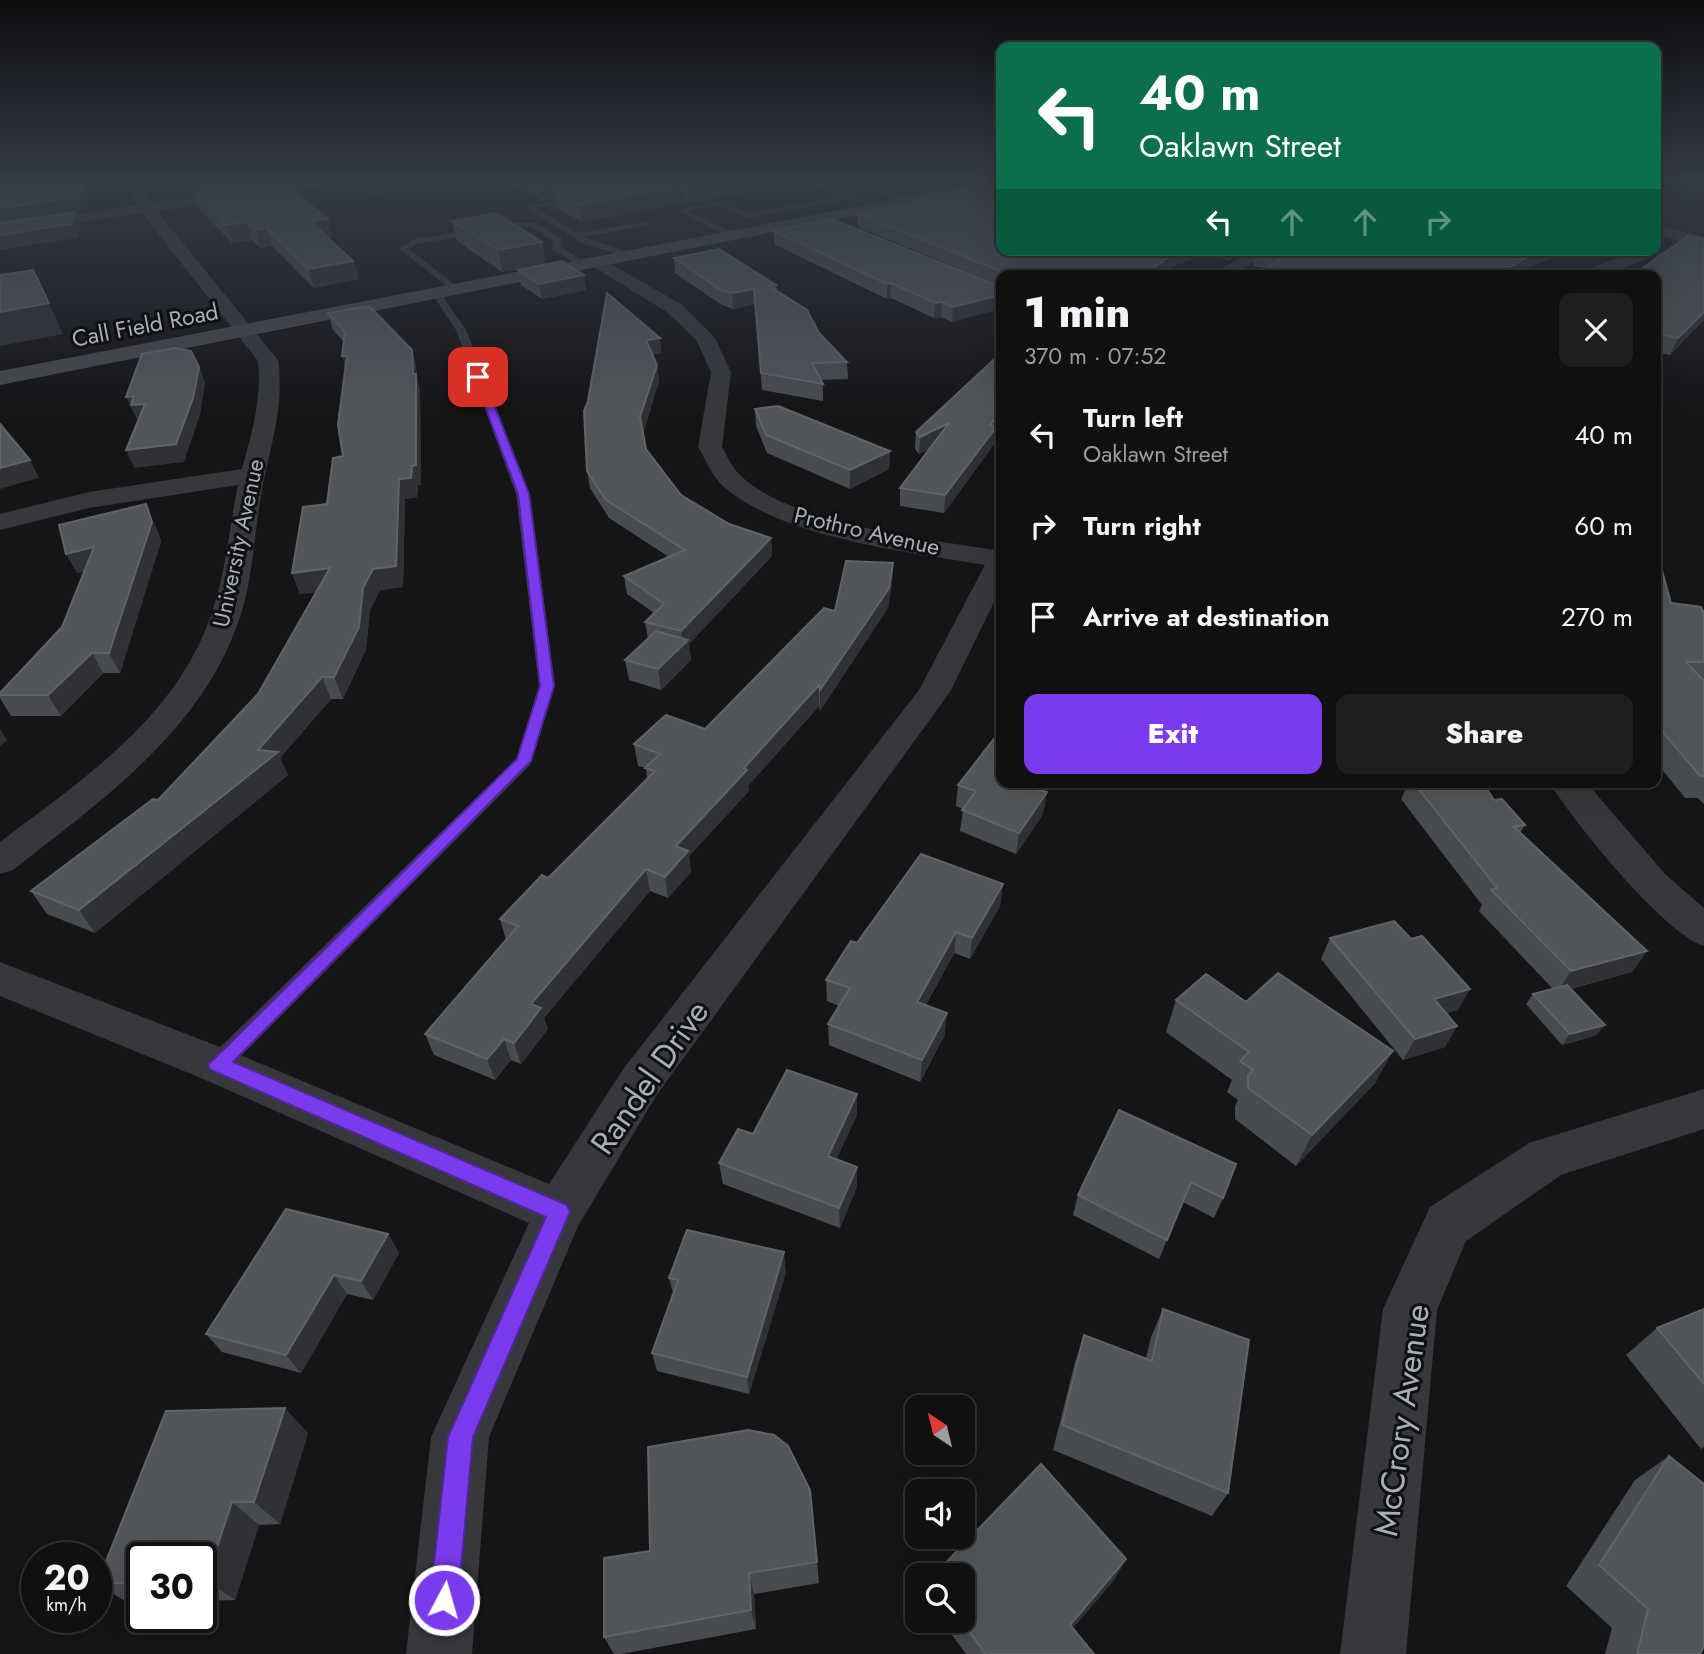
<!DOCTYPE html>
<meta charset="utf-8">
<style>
body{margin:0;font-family:Jost,sans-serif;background:#1e1e1f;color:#f1f3f6;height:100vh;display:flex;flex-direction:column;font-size:26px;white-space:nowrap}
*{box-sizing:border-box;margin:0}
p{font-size:23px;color:#9c9d9f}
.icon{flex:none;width:38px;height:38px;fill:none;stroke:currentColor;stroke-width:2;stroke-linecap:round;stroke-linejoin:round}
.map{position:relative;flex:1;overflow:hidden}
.side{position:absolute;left:996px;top:270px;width:665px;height:518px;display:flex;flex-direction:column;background:#101011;border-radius:14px;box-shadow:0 7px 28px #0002,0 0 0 2px #303031}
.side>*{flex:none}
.banner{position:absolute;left:996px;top:42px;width:665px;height:214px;border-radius:14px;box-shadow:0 7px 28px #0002,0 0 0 2px #303031;background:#0b6e4f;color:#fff;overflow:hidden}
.needle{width:46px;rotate:325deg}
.tools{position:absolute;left:905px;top:1395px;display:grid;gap:14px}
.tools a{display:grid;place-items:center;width:70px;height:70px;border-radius:14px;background:#101011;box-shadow:0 7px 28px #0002,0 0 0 2px #303031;font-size:35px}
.speed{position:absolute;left:21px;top:1542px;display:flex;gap:14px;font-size:35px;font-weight:700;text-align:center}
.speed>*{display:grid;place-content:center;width:91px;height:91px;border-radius:50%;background:#101011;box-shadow:0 7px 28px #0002,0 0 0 2px #303031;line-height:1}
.speed small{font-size:18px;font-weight:400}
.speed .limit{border:4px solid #111;border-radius:10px;background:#fff;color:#111}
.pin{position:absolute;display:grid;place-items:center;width:60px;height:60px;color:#fff;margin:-30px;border-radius:14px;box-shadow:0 4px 10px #0006}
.me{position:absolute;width:77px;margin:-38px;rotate:6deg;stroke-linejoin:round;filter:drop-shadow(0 0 5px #0008)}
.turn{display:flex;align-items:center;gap:24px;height:147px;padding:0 28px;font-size:32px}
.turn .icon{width:91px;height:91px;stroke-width:2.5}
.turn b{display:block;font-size:49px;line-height:60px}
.lanes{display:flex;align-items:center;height:66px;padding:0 28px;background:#0003;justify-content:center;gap:35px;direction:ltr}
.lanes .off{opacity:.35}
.round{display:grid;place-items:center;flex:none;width:74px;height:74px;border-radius:14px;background:#1e1e1f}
.overview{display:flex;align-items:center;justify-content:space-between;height:119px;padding:0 28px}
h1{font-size:42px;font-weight:800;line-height:52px}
.button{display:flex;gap:14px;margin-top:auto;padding:14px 28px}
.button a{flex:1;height:80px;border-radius:14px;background:#7c3aed;color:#fff;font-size:28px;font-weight:800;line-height:80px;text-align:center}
.button a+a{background:#1e1e1f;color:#f1f3f6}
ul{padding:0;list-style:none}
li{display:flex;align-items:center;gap:21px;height:91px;padding:0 28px}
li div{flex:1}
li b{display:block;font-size:26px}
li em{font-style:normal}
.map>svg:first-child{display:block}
</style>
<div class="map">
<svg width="1704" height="1654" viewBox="0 0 1704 1654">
<rect width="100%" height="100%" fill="#151517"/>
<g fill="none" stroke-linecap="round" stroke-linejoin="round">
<path fill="#36383c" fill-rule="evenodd" d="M799 179H809L884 207 880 209 851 199 748 218 718 205 688 211 737 234 734 239 676 210 719 201 749 213 843 196Z
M844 179H853L912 202 905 204Z
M579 196 582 200 536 208 578 233 650 221 647 225 585 237 635 255V259L584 244 525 207Z
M517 223H536L561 238 560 246 590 266 583 268 552 249 553 241 531 227H517L416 244 409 249 459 288 461 290 456 293 399 249 414 239Z
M437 291 440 292 466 330 530 494 555 686 530 765 225 1072 217 1075 209 1072 205 1065 209 1058 516 759 539 686 516 494 456 330 432 294Z"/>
<path fill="#36383c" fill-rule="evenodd" d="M132 179H146L145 194 151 203 319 179H352L345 183 157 211 278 360C285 410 269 448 261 496 254 536 253 578 240 617 203 730 103 799 13 870L0 874V842C83 779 176 718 211 615 226 573 229 528 238 485L89 508 0 530V514L89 492 242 469C252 432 262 399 258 361L142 213 0 235V225L137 205 131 194Z
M1656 246 1661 250 1659 254 1606 275H1581L1584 271 1638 250H1656Z
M1253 250H1274L1233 275H1211Z
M600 258 681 304 715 338 731 372 722 447C727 456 732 467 739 474 787 524 934 540 1001 551V588L950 692 656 1096 578 1226 489 1437 472 1654H406L431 1437 529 1223 201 1078 0 996V962L233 1052 549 1184 624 1068 919 690 985 565C908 552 785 539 724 487 712 477 706 460 698 447L711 372 696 340 667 312 594 267 592 263 594 259Z
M1549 782H1586L1665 874 1704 908V946C1663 933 1573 821 1549 782Z
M1704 1089V1129L1561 1175 1466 1241 1437 1310 1406 1654H1340L1383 1309 1430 1207 1529 1143Z"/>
<path fill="#36383c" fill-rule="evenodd" d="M1656 225 1704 237V247L1656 235Z"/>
<path fill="#44484c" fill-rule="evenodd" d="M1001 179V187L0 385V371Z"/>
</g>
<path fill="#484b4f" d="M174 179H269L333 236 327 237 353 261 359 279 314 288 272 246 261 248 252 240 232 243 200 210 194 194 190 195Z
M351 179H412L406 189 369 195 352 182Z
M503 179H800V182L689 203 683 200 680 204 582 222 556 208 555 199 544 201Z
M925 198 1001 250H1248L1230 260 1204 255 1174 266 1161 275H1001V286L858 227V214L925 201Z
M452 221 542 242 546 264 502 272 457 241Z
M774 231 1001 287 952 322 941 317 934 318 891 298 887 299 774 244Z
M1259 250H1573L1529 267 1516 275H1260L1267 269 1253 266 1256 252Z
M674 258 776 285 777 291 847 362 848 379 820 380 823 384V401L762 390 755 304 733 309 722 305 675 273Z
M518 270 584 275 586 290 542 299 521 285Z
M1656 275 1704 320 1670 355 1656 352Z
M607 293 662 353 652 354 657 365 659 381 643 433 646 449 681 495 729 524 771 538 772 556 689 644 691 660 661 690 629 680 625 660 648 639 645 622 654 613 627 594 624 576 669 557 609 518 590 488 587 471 588 401Z
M328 313 412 350 416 367 417 378 420 392 421 485H418L417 497 405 499 403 587 380 590 370 610 366 649 343 699H331L280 758 288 775 95 933 47 914 31 891 158 800 258 694 317 592 300 594 292 573 327 504 343 456 345 367 344 342 333 330Z
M1001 353V427L996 433 995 443 944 513 900 506V488L929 449 919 454 915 449 916 432Z
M755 409 890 451 889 469 850 489 767 453 756 426Z
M154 523 161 541 120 673H103L61 716H11L0 698V693L62 627 85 571 77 573Z
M893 563 892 583 888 608 820 711 819 706 748 786 749 791 689 856 691 872 668 898 650 891 544 1018 548 1029 521 1064 511 1060 495 1080 434 1055 425 1034 506 940 500 919 548 878 647 779 646 768 638 766 634 744 705 729 835 611Z
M1656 566 1671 603 1704 613V804L1698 798H1685L1656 762Z
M1001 720V782H1050L1045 792H1047L1043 814 1016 854 960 831 963 809 956 806 958 785 999 732Z
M1409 782H1482L1494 800 1525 825 1520 833 1647 951 1632 972 1570 989 1597 1035 1562 1045 1526 1004 1533 994 1553 989 1479 911 1482 905 1401 799Z
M1003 884 1000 906 970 959 954 953 926 1005 945 1034 920 1082 829 1045 828 1024 839 1006 827 1001 826 980 857 943Z
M1330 938 1458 1010 1447 1013 1457 1026 1445 1047 1403 1060 1321 959Z
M1176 1000 1246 1002 1376 1082 1296 1166 1235 1119V1106L1238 1100 1227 1092 1232 1080 1166 1032Z
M857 1094V1115L836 1159 857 1167V1187L840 1228 723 1184 719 1163 753 1134Z
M1119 1110 1223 1198 1214 1218 1183 1202 1159 1259 1073 1215 1078 1195Z
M388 1234 399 1253 373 1300 347 1294 301 1373 222 1352 206 1334Z
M786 1272 749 1394 657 1371 652 1353 673 1293 669 1278Z
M1163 1309 1228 1493 1212 1516 1053 1450 1075 1362 1084 1335 1146 1358 1151 1337Z
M1704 1309V1447L1701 1449 1626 1355 1657 1328Z
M308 1433 280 1524 259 1525 235 1600 201 1601V1558H142V1604H130L97 1584Z
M1669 1456 1704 1484V1647L1700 1654H1605L1612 1628 1566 1586 1635 1480Z
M604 1558 817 1562 819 1583 754 1594 756 1629 621 1654H614L604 1637Z
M1126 1559 1114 1580 1073 1628 1094 1654H966L941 1620H962Z"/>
<path fill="#2f3134" d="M81 179H92L87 190 89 196 85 210 0 222V208L79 182Z
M211 179H269L271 183 196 190 197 194 190 195 185 182Z
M365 179H412L406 189 369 195Z
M578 179H584L586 194 553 191 555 199 544 201 541 184Z
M728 179H800V182L689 203 687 186Z
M681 183 683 200 680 204 582 222 580 205Z
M75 212 81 225 77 238 0 250V235Z
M328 219 333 236 315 239 310 221Z
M246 222 252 240 232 243 226 225Z
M266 228 272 246 261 248 255 230Z
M542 242 546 264 502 272 498 250Z
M1181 250H1205L1204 255 1174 266 1161 275H1142L1177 252Z
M1232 250H1248L1230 260Z
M1542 250H1573L1529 267 1516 275H1496L1534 253Z
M353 261 359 279 314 288 308 269Z
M584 275 586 290 542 299 539 284Z
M891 283V298L887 299V284Z
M754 289 755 304 733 309 732 293Z
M1001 295V309L952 322 953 307Z
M942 302 941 317 934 318 935 303Z
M49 303 63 334 0 346V312Z
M1704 312V320L1670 355 1678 338Z
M660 338 662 353 648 355 646 340Z
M412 350 416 367 417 378 420 392 421 485H418L417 497 405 499 403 587 380 590 370 610 366 649 343 699 334 677 399 479 412 466 413 374Z
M342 356H347L348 374Z
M657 365 659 381 643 434 640 417Z
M199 367 205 383 200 415 184 462 134 468 126 450Z
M134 396 145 404 139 423 126 397Z
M1001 412V427L996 433 995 443 944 513 945 495 990 425Z
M949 423 948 440 919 454 920 437Z
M890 451 889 469 850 489V470Z
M30 460 39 478 0 489V468Z
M146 504 161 541 120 673 109 653Z
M771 538 772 556 689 644 691 660 661 690 658 669 683 645 681 631Z
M94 547 104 566 77 573 66 554Z
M893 563 892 583 888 608 820 711V690Z
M330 568 338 589 300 594 292 573Z
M92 653 103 673 61 716 48 695Z
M322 677 331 699 280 758 288 775 95 933 79 910 258 750Z
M819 685V706L748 786 749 791 689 856 691 872 668 898 665 877 676 846 744 768Z
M0 729 7 740 0 746Z
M1043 782H1050L1041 800 1047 792 1043 814 1016 854 1019 833Z
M646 869 650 891 544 1018 548 1029 521 1064 514 1043 531 1004Z
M1003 884 1000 906 970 959 972 938Z
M956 932 954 953 916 1023 917 1002Z
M1647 951 1632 972 1557 992 1571 971Z
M1470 989 1458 1010 1422 1021 1434 999Z
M947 1013 945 1034 920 1082 922 1060Z
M1605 1025 1597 1035 1562 1045 1570 1034Z
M1457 1026 1445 1047 1403 1060 1415 1039Z
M504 1039 511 1060 495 1080 487 1059Z
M1393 1051 1376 1082 1296 1166 1312 1135Z
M857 1094V1115L829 1176 828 1156Z
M857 1167V1187L840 1228 839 1208Z
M388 1234 399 1253 373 1300 361 1281Z
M784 1252 786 1272 749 1394 747 1377Z
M334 1275 347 1294 301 1373 286 1355Z
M285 1408 308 1433 280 1524 254 1502Z
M232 1502 259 1525 235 1600 206 1580Z
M1126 1559 1114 1580 1060 1643 1070 1625Z
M749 1573 754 1594 756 1629 751 1610Z"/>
<path fill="#52565a" stroke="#606469" stroke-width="2" d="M0 179H81L79 182 84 184 80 197 0 208Z
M182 179H211L185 182Z
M279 179 328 219 310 221 353 261 308 269 266 228 255 230 246 222 226 225 194 193H198L196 190Z
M531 179H578L541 184Z
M584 179H728L687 186 681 183 678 187 580 205 553 191 585 186 587 183Z
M992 185 1001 186V250H1181L1177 252 1142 275H1003V272L858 214 925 201V198Z
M75 212 71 224 0 235V223Z
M496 213 542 242 498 250 452 221Z
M832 219 1001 287V295L953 307 942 302 935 303 891 283 887 284 774 231Z
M1688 236 1704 239V312L1678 338 1656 333V275H1633Z
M719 249 776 285 769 286 807 310 819 333 847 362 812 363 823 384 761 373 754 289 732 293 721 290 674 258Z
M1259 250H1542L1534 253 1496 275H1366L1335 268 1327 275H1260L1281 257 1256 252Z
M562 261 584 275 539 284 518 270Z
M33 270 49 303 0 312V275Z
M607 293 660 338 646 340 657 365 640 417 646 449 681 495 729 524 771 538 681 631 645 622 664 604 624 576 685 550 606 500 587 471 584 411 588 401Z
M369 306 412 350 413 374H416V465L412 466 411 478 399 479 396 566 373 569 363 588 359 627 334 677H322L258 750 278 752 79 910 31 891 153 799 158 800 258 694 330 568 292 573 303 507 327 504 333 458 343 456 338 425 347 356H342L345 332 328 313Z
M175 348 191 351 199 367 193 398 176 444 126 450 145 404 131 405 134 396 126 397 142 354Z
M1001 353V412L990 425 997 426 945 495 900 488 949 423 920 437 916 432Z
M778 406 890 451 850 470 766 435 755 409Z
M0 424 30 460 0 468Z
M146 504 152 522 109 653H92L48 695H0V693L62 627 94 547 66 554 59 525Z
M846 561 893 563 889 588 820 690 819 685 744 768 747 770 676 846 688 851 665 877 646 869 531 1004 541 1008 514 1043 504 1039 487 1059 425 1034 518 926 500 919 542 875 548 878 655 771 645 768 660 754 634 744 666 715 705 729 824 608 835 611Z
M1656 566 1661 567 1671 603 1701 607 1704 613V662H1686L1704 681V776H1700L1656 724Z
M656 631 688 640 658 669 625 660Z
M1001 730V782H1043L1039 790 1047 792 1019 833 962 810 976 791 958 785Z
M1413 782H1482L1494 800 1502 799 1525 825 1514 827 1647 951 1571 971 1491 890 1497 888Z
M921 854 1003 884 972 938 956 932 917 1002 947 1013 922 1060 828 1024 850 988 826 980 851 941 857 943Z
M1394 921 1411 939 1422 936 1470 989 1434 999 1457 1026 1415 1039 1330 938Z
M1278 973 1393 1051 1312 1135 1248 1088V1075L1253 1070 1240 1061 1249 1052 1176 1000 1206 974 1246 1002Z
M1567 985 1605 1025 1570 1034 1533 994Z
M787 1070 857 1094 828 1156 857 1167 839 1208 719 1163 738 1129 753 1134Z
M1119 1110 1236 1164 1223 1198 1191 1182 1167 1240 1078 1195Z
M286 1209 388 1234 361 1281 334 1275 286 1355 206 1334Z
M687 1230 784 1252 747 1377 652 1353 678 1280 669 1278Z
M1163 1309 1249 1340 1228 1493 1062 1425 1084 1335 1152 1361Z
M1704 1309V1384L1657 1328Z
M285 1408 254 1502H232L206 1580H201V1558H142V1582L97 1584 166 1411Z
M748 1430 774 1435 788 1446 810 1490 817 1562 749 1573 751 1610 604 1637V1558L650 1551 648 1447Z
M1669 1456 1704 1484V1646L1700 1654H1637L1648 1609 1599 1565Z
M1041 1464 1126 1559 1070 1625 1094 1654H986L960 1620H962V1575H934Z"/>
<linearGradient id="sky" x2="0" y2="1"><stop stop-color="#0c0c0d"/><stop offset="0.44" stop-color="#353b47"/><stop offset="1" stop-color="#353b47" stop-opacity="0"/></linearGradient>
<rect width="1704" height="410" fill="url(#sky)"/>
<path fill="#7c3aed" stroke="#51269a" stroke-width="2" d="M478 374 483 377 529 494 554 686 531 761 233 1062 567 1205 570 1212 473 1437 458 1600 454 1609 444 1614 434 1609 430 1600 448 1437 546 1217 211 1070 208 1065 517 759 540 686 518 494 474 377Z"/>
<g text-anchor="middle" stroke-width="6" stroke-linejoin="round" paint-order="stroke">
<g font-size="23" fill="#a7afb7" stroke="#101012">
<text transform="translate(145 325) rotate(-11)" y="8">Call Field Road</text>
<text transform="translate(867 531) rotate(13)" y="8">Prothro Avenue</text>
<text transform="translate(238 543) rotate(-78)" y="8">University Avenue</text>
</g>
<g font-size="33" fill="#a7afb7" stroke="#101012">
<text transform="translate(649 1077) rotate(-55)" y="12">Randel Drive</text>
<text transform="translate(1401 1420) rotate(-82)" y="12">McCrory Avenue</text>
</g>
</g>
</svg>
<div class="tools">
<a><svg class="needle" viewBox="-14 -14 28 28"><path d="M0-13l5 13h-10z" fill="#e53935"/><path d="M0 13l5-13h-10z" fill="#9c9d9f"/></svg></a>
<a><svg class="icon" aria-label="sound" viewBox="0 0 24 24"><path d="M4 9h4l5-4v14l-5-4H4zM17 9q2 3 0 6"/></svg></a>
<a><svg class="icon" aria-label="search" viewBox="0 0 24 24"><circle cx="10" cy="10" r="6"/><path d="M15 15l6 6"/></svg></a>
</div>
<div class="speed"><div>20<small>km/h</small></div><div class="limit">30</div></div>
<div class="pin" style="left:478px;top:377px;background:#d93025"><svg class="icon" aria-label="arrive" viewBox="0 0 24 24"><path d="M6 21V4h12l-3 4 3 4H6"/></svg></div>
<svg class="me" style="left:444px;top:1600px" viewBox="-20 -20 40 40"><circle r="17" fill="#7c3aed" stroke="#fff" stroke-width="3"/><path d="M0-11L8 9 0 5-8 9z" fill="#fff"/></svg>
<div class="banner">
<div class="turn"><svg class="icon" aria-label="left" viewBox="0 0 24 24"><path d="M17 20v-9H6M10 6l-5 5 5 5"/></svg><div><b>40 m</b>Oaklawn Street</div></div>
<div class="lanes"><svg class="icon" aria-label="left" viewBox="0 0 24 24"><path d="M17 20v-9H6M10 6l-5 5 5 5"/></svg><svg class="icon off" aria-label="ahead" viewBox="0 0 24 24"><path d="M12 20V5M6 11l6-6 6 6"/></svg><svg class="icon off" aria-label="ahead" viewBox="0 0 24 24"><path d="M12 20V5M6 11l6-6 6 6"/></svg><svg class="icon off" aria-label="right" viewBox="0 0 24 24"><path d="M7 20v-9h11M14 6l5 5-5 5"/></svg></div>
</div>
<section class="side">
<div class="overview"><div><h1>1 min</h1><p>370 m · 07:52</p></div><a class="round"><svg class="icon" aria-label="close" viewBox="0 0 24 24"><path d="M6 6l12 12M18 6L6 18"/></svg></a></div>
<ul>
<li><svg class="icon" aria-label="left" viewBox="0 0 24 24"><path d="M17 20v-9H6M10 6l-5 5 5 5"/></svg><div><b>Turn left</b><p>Oaklawn Street</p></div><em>40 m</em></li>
<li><svg class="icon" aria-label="right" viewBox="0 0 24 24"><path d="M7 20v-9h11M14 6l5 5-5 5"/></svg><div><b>Turn right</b></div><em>60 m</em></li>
<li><svg class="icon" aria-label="arrive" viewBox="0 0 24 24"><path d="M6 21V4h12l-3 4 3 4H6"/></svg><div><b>Arrive at destination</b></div><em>270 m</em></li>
</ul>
<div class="button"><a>Exit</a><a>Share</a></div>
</section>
</div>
